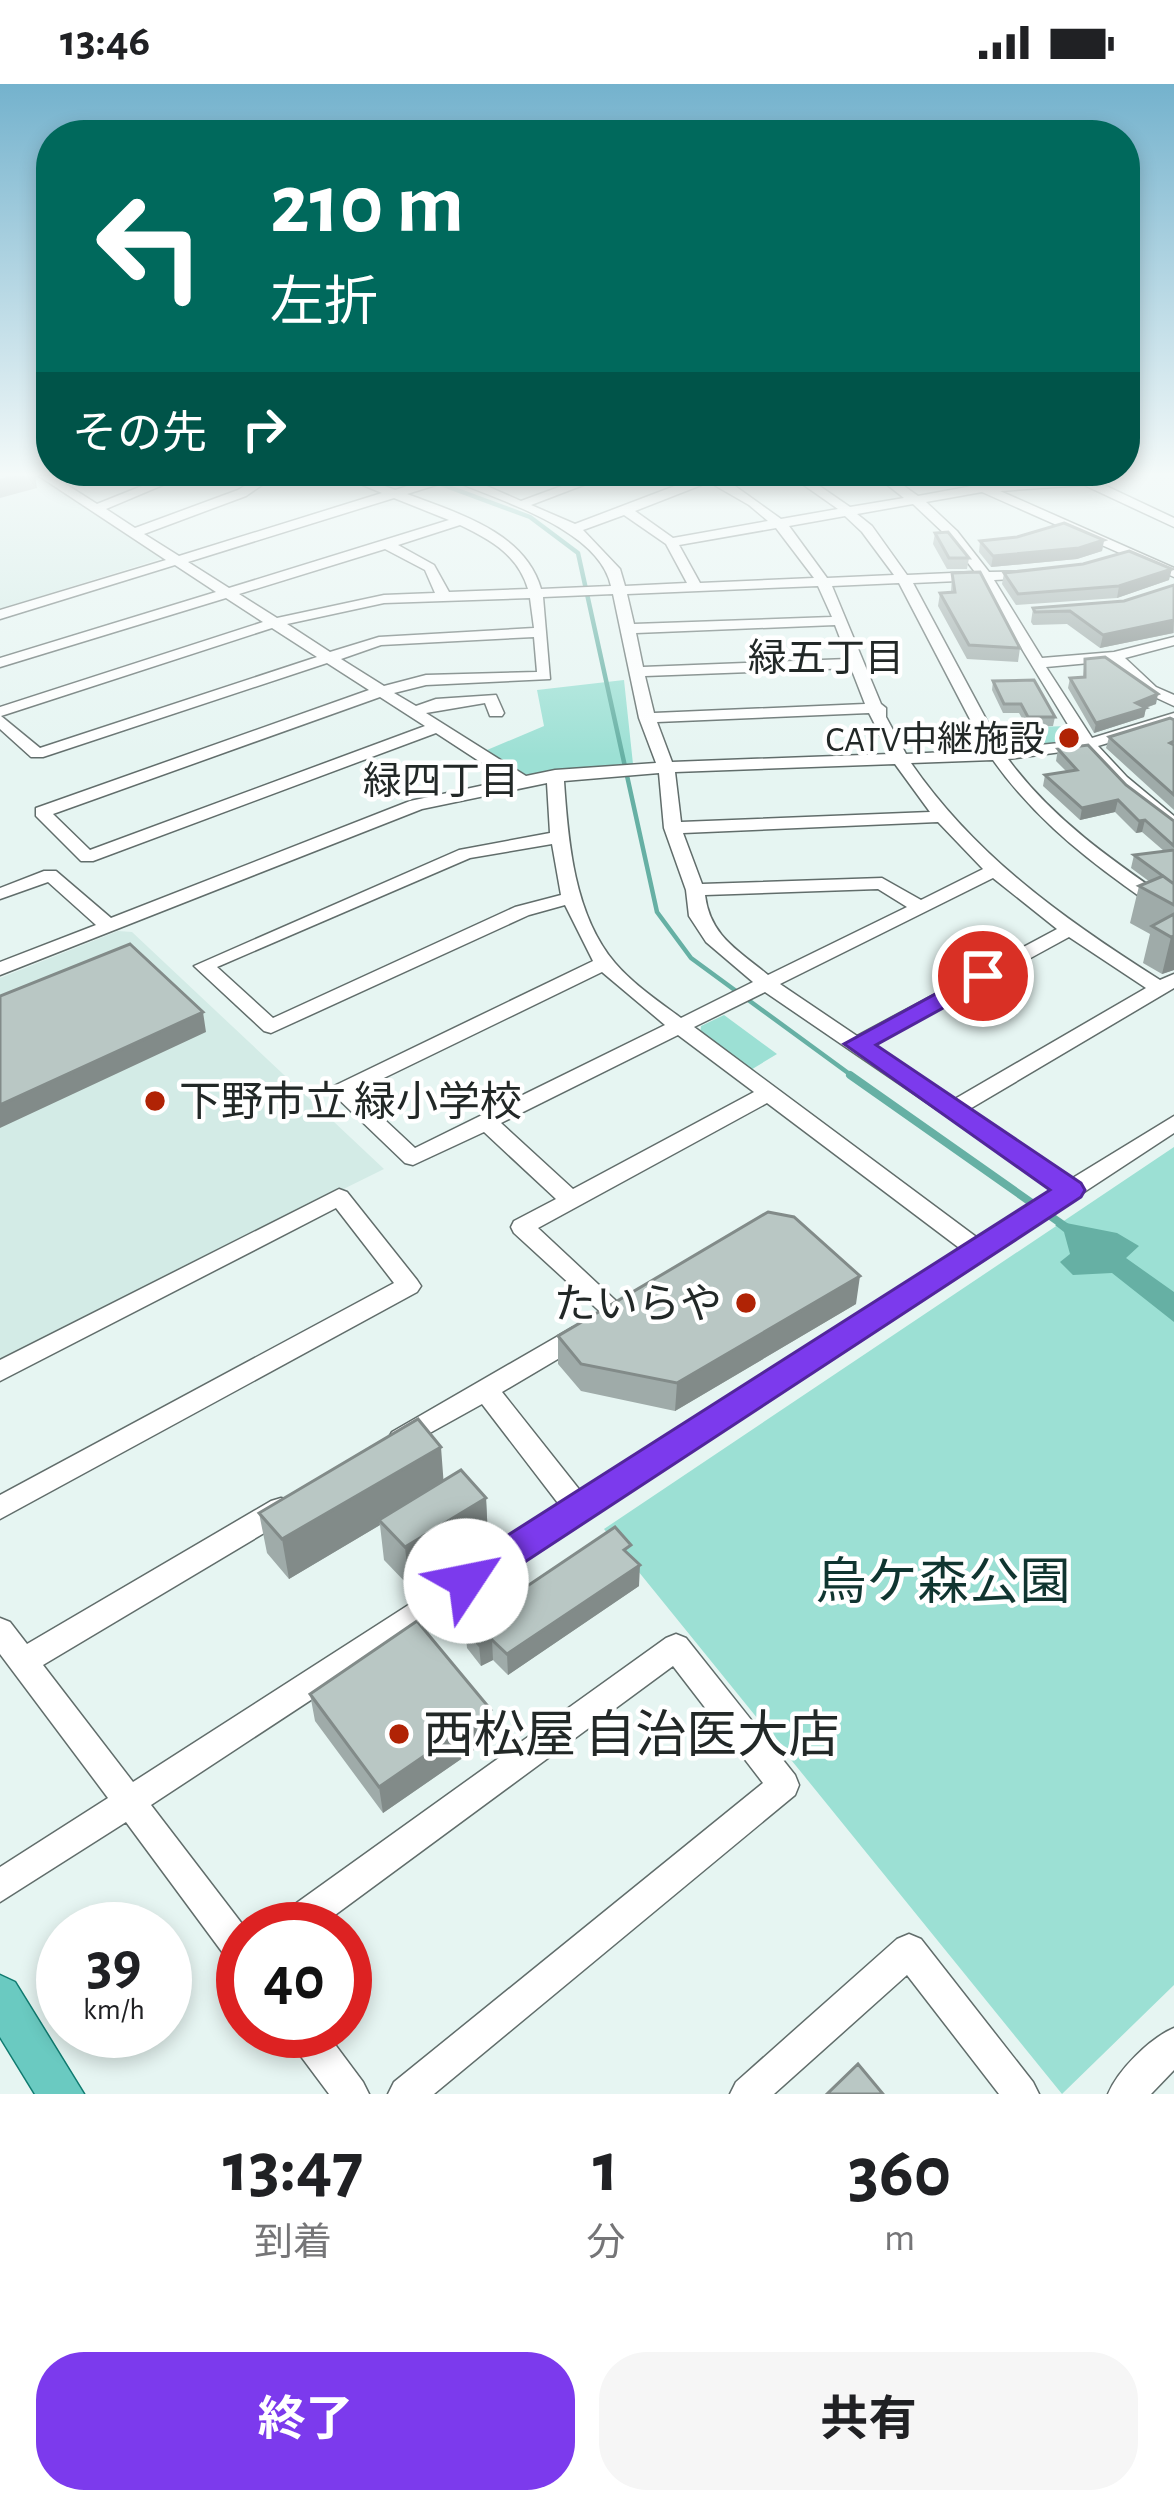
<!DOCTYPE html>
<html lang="ja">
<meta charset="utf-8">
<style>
body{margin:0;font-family:"Alegreya Sans","Noto Sans JP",sans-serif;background:#f6f6f6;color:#202124;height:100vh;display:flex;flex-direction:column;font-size:45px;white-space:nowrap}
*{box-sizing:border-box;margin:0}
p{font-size:39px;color:#757577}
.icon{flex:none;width:66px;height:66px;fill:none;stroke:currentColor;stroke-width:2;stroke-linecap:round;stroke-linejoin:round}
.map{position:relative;height:2010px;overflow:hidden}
.side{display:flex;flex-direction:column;background:#fff;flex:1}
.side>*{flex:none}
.top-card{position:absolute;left:36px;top:36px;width:1104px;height:366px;border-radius:48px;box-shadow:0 6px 18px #0003;background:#00695c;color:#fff;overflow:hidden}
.speed{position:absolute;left:36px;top:1818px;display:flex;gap:24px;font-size:60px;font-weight:700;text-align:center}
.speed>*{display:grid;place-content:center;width:156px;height:156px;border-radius:50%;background:#fff;box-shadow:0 6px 18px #0003;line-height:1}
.speed small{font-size:30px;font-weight:400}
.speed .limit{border:18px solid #d22;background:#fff;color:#111}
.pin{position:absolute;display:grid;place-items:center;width:102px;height:102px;color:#fff;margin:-51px;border:6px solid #fff;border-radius:50%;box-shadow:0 3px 12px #0007}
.me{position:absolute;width:132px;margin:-66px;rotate:56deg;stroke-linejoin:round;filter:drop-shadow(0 0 9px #0008)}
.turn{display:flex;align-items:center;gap:42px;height:252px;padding:0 36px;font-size:54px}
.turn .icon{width:156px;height:156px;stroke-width:2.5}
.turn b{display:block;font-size:84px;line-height:102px}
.then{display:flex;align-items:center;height:114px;padding:0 36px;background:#0003;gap:24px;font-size:45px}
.eta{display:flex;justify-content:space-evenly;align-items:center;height:204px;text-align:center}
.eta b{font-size:72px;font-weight:700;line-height:84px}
.button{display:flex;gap:24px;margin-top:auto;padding:24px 36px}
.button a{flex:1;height:138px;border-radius:48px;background:#7c3aed;color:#fff;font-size:48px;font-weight:700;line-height:138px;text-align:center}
.button a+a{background:#f6f6f6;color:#202124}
.status{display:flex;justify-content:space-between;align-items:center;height:84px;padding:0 60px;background:#fff;direction:ltr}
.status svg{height:33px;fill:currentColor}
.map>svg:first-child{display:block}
</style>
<div class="status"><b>13:46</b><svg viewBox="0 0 49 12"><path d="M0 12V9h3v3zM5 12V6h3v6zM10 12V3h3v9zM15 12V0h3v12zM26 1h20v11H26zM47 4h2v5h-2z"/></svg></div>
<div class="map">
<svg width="1174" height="2010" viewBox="0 0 1174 2010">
<rect width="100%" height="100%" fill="#e6f5f2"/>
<path fill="#d3ebe6" d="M0 392H37L163 474 0 525Z
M118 847 132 848 384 1085 0 1275V894Z"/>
<path fill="#9ce0d4" d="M624 596 633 680 523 691 487 666 544 642 537 606Z
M1069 642 1078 655 1073 660 1020 667 1009 663 998 644Z
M724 931 777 970 749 987 700 951 701 942Z
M1174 1063V1901L1062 2010 604 1445Z"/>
<path fill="#66b0a4" d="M1061 1138 1117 1149 1139 1162 1126 1174 1174 1208V1238L1112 1189 1073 1191 1060 1178 1070 1170 1064 1148 1055 1141Z"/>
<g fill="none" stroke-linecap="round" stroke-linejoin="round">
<path stroke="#66b0a4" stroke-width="4.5" d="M419 392 530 433 578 469 657 828 691 874 855 994"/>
<path stroke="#66b0a4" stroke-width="8" d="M850 991 1066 1143"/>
<g stroke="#616d6b" stroke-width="3">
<path id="minor" d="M39 392H53L97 420 167 392H184L106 425 135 444 238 406 261 392H275L246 412 144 450 179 472 382 409 341 392H358L395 406 439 392H464L521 417 589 392H607L531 421 575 440 701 392H721L781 435 838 425 791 392H805L850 423 904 414 876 392H890L918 412 983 400 1085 392 1174 434V443L1084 401 1000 407 1174 484V493L982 408 926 418 957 447 989 488 1037 487 1039 490 1032 494 994 496 1042 574 1114 568 1174 553V561L1125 574 1156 603 1174 611V622L1146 609 1111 577 1046 583 1092 654 1174 629V639L1098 662 1127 693 1174 732V746L1126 709 1084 665 1008 675C1052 735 1113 777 1174 819V833C1156 826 1141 813 1125 802 1075 766 1029 727 993 676L911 679C976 773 1065 836 1160 896L1174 890V904L968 1026 1071 1095 1174 1032V1049L151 1721 246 1845H243V1885L231 1880 126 1738 0 1818V1783L108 1714 0 1570V1534L10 1538 27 1560 271 1417 281 1414 291 1417 294 1425 291 1433 43 1581 133 1698 561 1423 482 1320 401 1365 392 1362 388 1355 392 1348 572 1244 581 1241 590 1244 593 1250 590 1256 502 1308 582 1409 962 1166 767 1019 538 1144 629 1229 626 1235H608L514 1149 511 1143 514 1137 556 1115 484 1048 413 1081 405 1079 330 1007 334 1002 593 877 565 821 529 831 271 949 264 947 194 882 459 766 550 749 547 699 422 725 0 891V878L96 841 48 798 0 815V804L44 787H56L111 834 410 717 508 696 436 649 93 777H81L36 732V724L369 606 327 579 43 673H31L0 645V623L263 538 226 514 0 583V574L216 508 175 481 0 535V526L166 476ZM452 396C500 417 599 445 611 502L541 505C525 448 457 429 407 410ZM709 398 749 421 768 437 673 454 635 427ZM394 414 449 436 229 504 188 478ZM913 420 948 453 975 488 907 491 872 442 857 430ZM624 431 666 460 687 499 625 502 620 485 583 446ZM845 432 862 448 894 491 827 494 789 442ZM460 441C491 456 518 471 528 505L449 508 434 481 398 461ZM776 444 814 494 700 499 679 461ZM385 465 425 486 435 509 384 511 277 534 239 510ZM980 496 1078 657 1002 665 913 499ZM899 499 986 666 906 670 886 633V624L881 620 832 502ZM818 502 832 533 634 540 627 510ZM613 510 639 634 656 679 555 686 526 692 426 629 485 619 490 632H502L504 629 496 611 436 615 416 622 394 609 426 601 550 595 543 513ZM530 514 534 544 379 553 330 568 287 540 384 519ZM835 541 848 575 643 583 636 549ZM272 544 317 573 40 664 1 632ZM534 553 537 588 426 591 384 602 341 575 381 561ZM851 584 865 620 654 629 645 592ZM380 613 425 642 90 766 53 730ZM869 629 890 670 672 678 657 638ZM895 680 930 728 681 738 675 688ZM659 689 664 744 686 806 689 832 706 858 753 898 681 934C658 917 633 900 615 879 574 831 568 757 564 697ZM938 738 983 785 921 816 882 794 702 800 683 749ZM552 760 561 811 515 823 273 934 217 883 470 774ZM993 794 1057 845 857 952 780 900ZM878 805 907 823 768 891C738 866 710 852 705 811ZM1069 853 1146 904 953 1016 871 961ZM602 888 665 941 415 1064 355 1008ZM765 908 1055 1106 979 1155 694 943ZM678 951 754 1008 573 1105 501 1039Z
M339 1105 347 1108 417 1196 421 1202 417 1208 0 1435V1411L394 1199 336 1124 0 1297V1276Z
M676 1550 686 1554 795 1691 799 1701 795 1711 434 2010H388L394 1998 763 1699 673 1582 316 1845H273L277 1833 666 1554Z
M909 1850 921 1855 1033 1998 1039 2010H999L907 1891 774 2010H730L736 1998 897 1855Z
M1174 1944V1986L1151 2010H1108C1118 1986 1150 1954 1174 1944Z
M286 1947H325L363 1998 369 2010H329L291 1959Z"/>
</g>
<g stroke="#107b70" stroke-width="3">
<path id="major" d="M0 1891 15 1898 84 2010H35L0 1953Z"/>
</g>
<use href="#minor" fill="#fff" fill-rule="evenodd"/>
<use href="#major" fill="#6acac1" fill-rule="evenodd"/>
</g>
<path fill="#9faba9" d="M935 449 969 474 967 485H947L933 460Z
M1104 456 1102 467 1077 475 991 483 979 468 980 457Z
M952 489 1020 564 1018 578 967 575 938 522 940 509 951 508Z
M1004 489 1169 496 1117 514 1016 521 1002 500Z
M1174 501V549L1100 564 1067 540 1033 541 1031 538 1033 524 1124 517Z
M1085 575 1156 620 1146 624 1144 633 1094 649 1068 604 1070 594 1083 593Z
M993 597 1055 633 1053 642 1027 643 1019 629H1003L992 606Z
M1174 636V726L1106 664 1109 653Z
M1058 665 1126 701 1174 737V886L1162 890 1143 879 1150 850 1130 839 1139 802 1150 798 1131 784 1134 771 1164 767 1142 748 1136 749 1115 728 1080 736 1043 702 1045 691 1066 687 1056 677Z
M856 1220 675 1327 581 1307 558 1280V1252Z
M444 1397 486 1414 488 1453 409 1502 384 1476 380 1441 289 1495 267 1469 259 1429Z
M631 1472 639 1502 508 1591 493 1576 481 1582 467 1564 465 1544Z
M310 1610 491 1626 493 1653 383 1729 315 1637Z"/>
<path fill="#828b89" d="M12 392H35L37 404 0 414V395Z
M1104 456 1102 467 1077 475 991 483 993 472Z
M1172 485 1169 496 1117 514 1119 502Z
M1174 536 1173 549 1100 564 1103 551Z
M1158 610 1156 620 1144 624H1146L1144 633 1094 649 1096 639Z
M1118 716 1115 728 1080 736 1082 724Z
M1145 736 1142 748 1136 749 1139 737Z
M1174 852V886L1162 890 1171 853Z
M203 928 206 948 0 1044V1021Z
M860 1192 856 1220 675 1327 677 1299Z
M441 1363 444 1403 379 1436 380 1441 289 1495 282 1455Z
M486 1414 488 1453 409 1502 405 1463Z
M640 1481 639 1502 508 1591 507 1570Z
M492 1556 493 1576 481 1582 479 1561Z
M491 1626 493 1653 383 1729 379 1703Z"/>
<path fill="#b9c7c4" stroke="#828b89" stroke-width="3" d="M1064 439 1104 456 1079 464 993 472 980 457 1017 453Z
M948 448 969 474H949L935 449Z
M1129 467 1172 485 1119 502 1018 510 1004 489 1083 480Z
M980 488 1020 564 969 561 940 509 955 508 952 489Z
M1174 501V536L1103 551 1070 527 1035 528 1033 524 1124 517Z
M1105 573 1158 610 1136 619 1146 624 1096 639 1070 594 1085 593V575Z
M1034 596 1055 633H1028L1021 620H1004L993 597Z
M1170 634 1174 636V657L1170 659 1174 661V711L1109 653Z
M1088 661 1126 701 1174 737V762L1145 736 1139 737 1118 716 1082 724 1045 691 1077 686 1058 665Z
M1174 766V800L1134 771Z
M1163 792 1174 800V821L1139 802Z
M1174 830V852L1171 853 1152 842Z
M130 860 203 928 0 1021V912Z
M768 1128 794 1133 860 1192 677 1299 581 1280 558 1252Z
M418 1335 441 1363 282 1455 259 1429Z
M461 1386 486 1414 405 1463 379 1436Z
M615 1443 631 1461 624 1466 640 1481 507 1570 492 1556 479 1561 465 1544Z
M417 1537 491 1626 379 1703 310 1610Z
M858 1980 883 2010H827Z"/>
<linearGradient id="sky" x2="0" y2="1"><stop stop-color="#74b2cd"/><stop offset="0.58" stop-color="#f4faf9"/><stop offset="1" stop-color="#f4faf9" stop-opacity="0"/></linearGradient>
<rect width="1174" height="673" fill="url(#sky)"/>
<path fill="#7c3aed" stroke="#51269a" stroke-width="3" d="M983 884 996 892 992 897 876 961 1081 1099 1085 1106 1081 1113 479 1508 466 1512 453 1508 448 1497 453 1486 1050 1106 844 960Z"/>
<g fill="#b02305" stroke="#fff" stroke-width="4.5">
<circle cx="1069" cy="654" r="12"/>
<circle cx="155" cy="1017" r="12"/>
<circle cx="746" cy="1219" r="12"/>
<circle cx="399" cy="1650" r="12"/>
</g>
<g text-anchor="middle" stroke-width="9" stroke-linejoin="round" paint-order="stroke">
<g font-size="36" fill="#222827" stroke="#fff" text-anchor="end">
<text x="1045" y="667">CATV中継施設</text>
</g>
<g font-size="39" fill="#222827" stroke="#fff">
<text x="826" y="587">緑五丁目</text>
<text x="441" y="710">緑四丁目</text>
</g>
<g font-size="42" fill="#222827" stroke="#fff" text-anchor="start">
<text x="179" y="1032">下野市立 緑小学校</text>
<text x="722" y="1234" text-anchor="end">たいらや</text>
</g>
<g font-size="51" fill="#103530" stroke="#fff">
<text x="943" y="1515">烏ケ森公園</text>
</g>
<g font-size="51" fill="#222827" stroke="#fff" text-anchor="start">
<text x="423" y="1668">西松屋 自治医大店</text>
</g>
</g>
</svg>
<div class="speed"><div>39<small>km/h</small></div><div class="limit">40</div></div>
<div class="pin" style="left:983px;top:892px;background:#d93025"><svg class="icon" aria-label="arrive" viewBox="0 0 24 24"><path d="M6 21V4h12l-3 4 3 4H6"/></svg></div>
<svg class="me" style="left:466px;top:1497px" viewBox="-20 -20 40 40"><circle r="19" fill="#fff"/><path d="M0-13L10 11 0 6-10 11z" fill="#7c3aed"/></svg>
<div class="top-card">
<div class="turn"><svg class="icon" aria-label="left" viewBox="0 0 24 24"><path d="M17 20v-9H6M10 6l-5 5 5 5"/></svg><div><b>210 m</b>左折</div></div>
<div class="then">その先<svg class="icon" aria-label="right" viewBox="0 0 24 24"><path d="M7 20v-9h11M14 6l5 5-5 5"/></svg></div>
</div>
</div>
<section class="side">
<div class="eta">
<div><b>13:47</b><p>到着</p></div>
<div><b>1</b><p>分</p></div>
<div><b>360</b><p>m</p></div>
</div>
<div class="button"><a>終了</a><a>共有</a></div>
</section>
